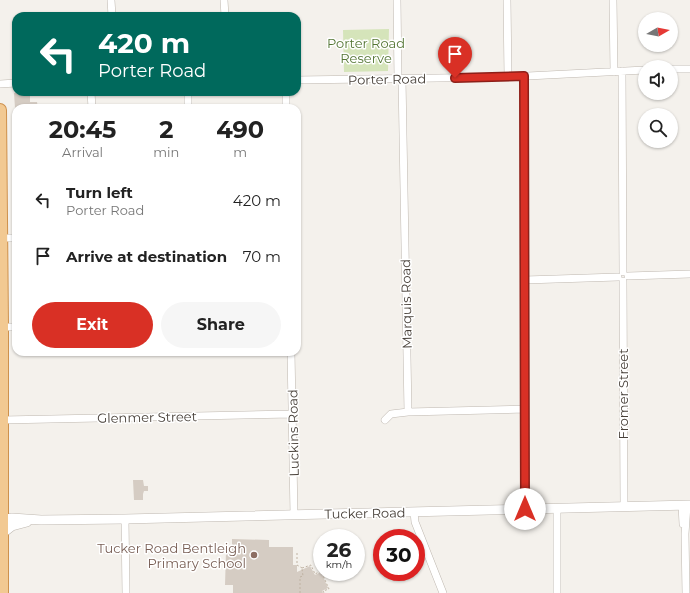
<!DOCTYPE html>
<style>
body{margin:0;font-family:Montserrat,sans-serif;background:#f6f6f6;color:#222;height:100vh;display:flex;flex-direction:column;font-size:15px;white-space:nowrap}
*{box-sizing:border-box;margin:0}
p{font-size:13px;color:#767676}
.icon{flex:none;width:22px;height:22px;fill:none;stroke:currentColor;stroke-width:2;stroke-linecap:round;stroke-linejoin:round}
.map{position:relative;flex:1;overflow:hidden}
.panel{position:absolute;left:12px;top:104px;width:289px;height:252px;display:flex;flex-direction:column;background:#fff;border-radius:12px;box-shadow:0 1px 3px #0004}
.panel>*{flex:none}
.guide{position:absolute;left:12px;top:12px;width:289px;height:84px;border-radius:12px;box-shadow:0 1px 3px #0004;background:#00695c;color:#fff;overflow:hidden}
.needle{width:26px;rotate:81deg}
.tools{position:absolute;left:638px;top:12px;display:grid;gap:8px}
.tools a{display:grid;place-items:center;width:40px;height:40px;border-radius:50%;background:#fff;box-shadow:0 1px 3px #0004;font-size:20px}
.speed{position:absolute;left:313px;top:529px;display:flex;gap:8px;font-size:20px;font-weight:700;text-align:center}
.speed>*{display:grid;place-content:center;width:52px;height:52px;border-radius:50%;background:#fff;box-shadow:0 1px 3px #0004;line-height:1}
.speed small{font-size:10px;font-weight:400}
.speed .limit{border:6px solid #d22;background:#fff;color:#111}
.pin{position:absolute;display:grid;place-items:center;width:34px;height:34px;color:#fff;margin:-41px -17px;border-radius:50% 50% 50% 0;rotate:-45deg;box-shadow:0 0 4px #0007}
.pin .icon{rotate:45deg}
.me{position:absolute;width:44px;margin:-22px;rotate:0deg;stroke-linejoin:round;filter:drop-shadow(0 0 3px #0008)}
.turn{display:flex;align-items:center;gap:14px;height:84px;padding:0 20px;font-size:18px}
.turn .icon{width:52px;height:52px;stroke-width:2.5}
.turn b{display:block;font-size:28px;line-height:34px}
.eta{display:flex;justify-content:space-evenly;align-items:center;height:68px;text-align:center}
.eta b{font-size:24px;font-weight:700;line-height:28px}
.primary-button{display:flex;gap:8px;margin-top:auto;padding:8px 20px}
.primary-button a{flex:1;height:46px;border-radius:24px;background:#d93025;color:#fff;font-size:16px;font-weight:700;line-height:46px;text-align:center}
.primary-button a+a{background:#f6f6f6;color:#222}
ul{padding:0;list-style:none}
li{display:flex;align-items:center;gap:12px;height:56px;padding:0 20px}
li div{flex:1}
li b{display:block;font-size:15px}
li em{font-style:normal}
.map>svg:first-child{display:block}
</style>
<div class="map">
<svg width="690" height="593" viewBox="0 0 690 593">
<rect width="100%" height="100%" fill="#f4f1ec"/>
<path fill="#d5e4ba" d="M389 29 388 71 344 72 343 30Z"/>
<path fill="#d5ccc3" d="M30 92V102H37L38 108H15L14 93Z
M133 480H143L144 486H148V491H144L143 494V500H134Z
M232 539 269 540V547H293V565H297V572L310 566 315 575 321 572 328 588 322 591 323 593H233V585H225L226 552H232Z"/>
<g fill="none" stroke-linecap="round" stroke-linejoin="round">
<g stroke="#bfb8b0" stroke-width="8">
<path id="minor" d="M111 0 112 16
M224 0 225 16
M397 0 398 79
M507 0 508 77
M613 0 614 72
M671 69H690
M622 71 623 272
M524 76 525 509
M402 79 408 412 525 409
M297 80 508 77 645 70
M0 84 16 83
M91 92 92 108
M188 92V108
M286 92V108
M2 238H16
M628 276 690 274
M525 280 618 277
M623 281 624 506
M2 327H16
M291 352 294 515
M3 420 292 414
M385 420 391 414 408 412
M682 505 683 524
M557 508V593
M414 512 415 522 443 593
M125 519 126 593
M686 593 685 534 687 505"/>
</g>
<g stroke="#bfb8b0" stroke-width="10">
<path id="tertiary" d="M0 520 12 518 41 520 125 519 690 505
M3 533 12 526 27 522"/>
</g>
<g stroke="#ce914d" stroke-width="14">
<path id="trunk" d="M0 110 2 327V593"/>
</g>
<path stroke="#bfb2a2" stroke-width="1" stroke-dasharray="2 2" stroke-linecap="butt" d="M297 553V565L302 568
M302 568 311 565 315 574 321 571 329 589 323 591 324 593
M300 593V577L303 576 302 569"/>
<use href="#minor" stroke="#fff" stroke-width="7"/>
<use href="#tertiary" stroke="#fff" stroke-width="9"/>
<use href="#trunk" stroke="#f2c992" stroke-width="12"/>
</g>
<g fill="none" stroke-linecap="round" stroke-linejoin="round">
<g stroke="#8d1f18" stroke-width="10">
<path id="route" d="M455 78 524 76 525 509"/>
</g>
<use href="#route" stroke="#d93025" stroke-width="7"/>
</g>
<circle fill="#8d6e63" stroke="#fff" stroke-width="1.5" cx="254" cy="555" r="4"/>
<g text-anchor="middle" stroke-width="3" stroke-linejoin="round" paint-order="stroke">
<g font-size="13" fill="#537533" stroke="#fff">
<text x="366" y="48">Porter Road<tspan x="366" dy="15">Reserve</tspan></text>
</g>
<g font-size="13" fill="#48413a" stroke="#fff">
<text transform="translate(387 79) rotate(-1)" y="5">Porter Road</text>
<text transform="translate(406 304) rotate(-91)" y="5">Marquis Road</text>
<text transform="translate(623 394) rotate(-90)" y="5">Fromer Street</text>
<text transform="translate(147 417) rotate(-1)" y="5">Glenmer Street</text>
<text transform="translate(293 433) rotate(-91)" y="5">Luckins Road</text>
<text transform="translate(365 513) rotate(-1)" y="5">Tucker Road</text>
</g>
<g font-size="13" fill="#785e54" stroke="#fff" text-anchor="end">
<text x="246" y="553">Tucker Road Bentleigh<tspan x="246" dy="15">Primary School</tspan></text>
</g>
</g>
</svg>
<div class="tools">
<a><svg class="needle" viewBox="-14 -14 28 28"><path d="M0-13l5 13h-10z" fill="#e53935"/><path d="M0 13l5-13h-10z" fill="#767676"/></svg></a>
<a><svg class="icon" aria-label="sound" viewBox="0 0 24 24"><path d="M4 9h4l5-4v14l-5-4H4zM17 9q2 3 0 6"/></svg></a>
<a><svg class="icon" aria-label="search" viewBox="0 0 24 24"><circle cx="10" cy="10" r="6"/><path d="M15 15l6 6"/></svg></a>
</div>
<div class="speed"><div>26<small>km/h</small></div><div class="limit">30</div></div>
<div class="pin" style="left:455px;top:78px;background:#d93025"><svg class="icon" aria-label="arrive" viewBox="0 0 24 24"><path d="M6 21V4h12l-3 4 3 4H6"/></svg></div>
<svg class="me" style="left:525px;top:509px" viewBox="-20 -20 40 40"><circle r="19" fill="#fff"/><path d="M0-13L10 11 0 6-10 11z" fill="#d93025"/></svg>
<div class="guide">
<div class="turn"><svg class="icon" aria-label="left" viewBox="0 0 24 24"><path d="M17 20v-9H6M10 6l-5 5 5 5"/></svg><div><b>420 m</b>Porter Road</div></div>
</div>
<section class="panel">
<div class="eta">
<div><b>20:45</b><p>Arrival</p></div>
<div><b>2</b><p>min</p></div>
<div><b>490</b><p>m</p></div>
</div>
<ul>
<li><svg class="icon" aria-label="left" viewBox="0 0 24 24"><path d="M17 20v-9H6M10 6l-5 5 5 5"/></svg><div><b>Turn left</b><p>Porter Road</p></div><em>420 m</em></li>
<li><svg class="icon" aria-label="arrive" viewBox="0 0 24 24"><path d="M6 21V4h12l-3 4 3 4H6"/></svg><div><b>Arrive at destination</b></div><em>70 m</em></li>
</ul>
<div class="primary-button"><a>Exit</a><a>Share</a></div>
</section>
</div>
